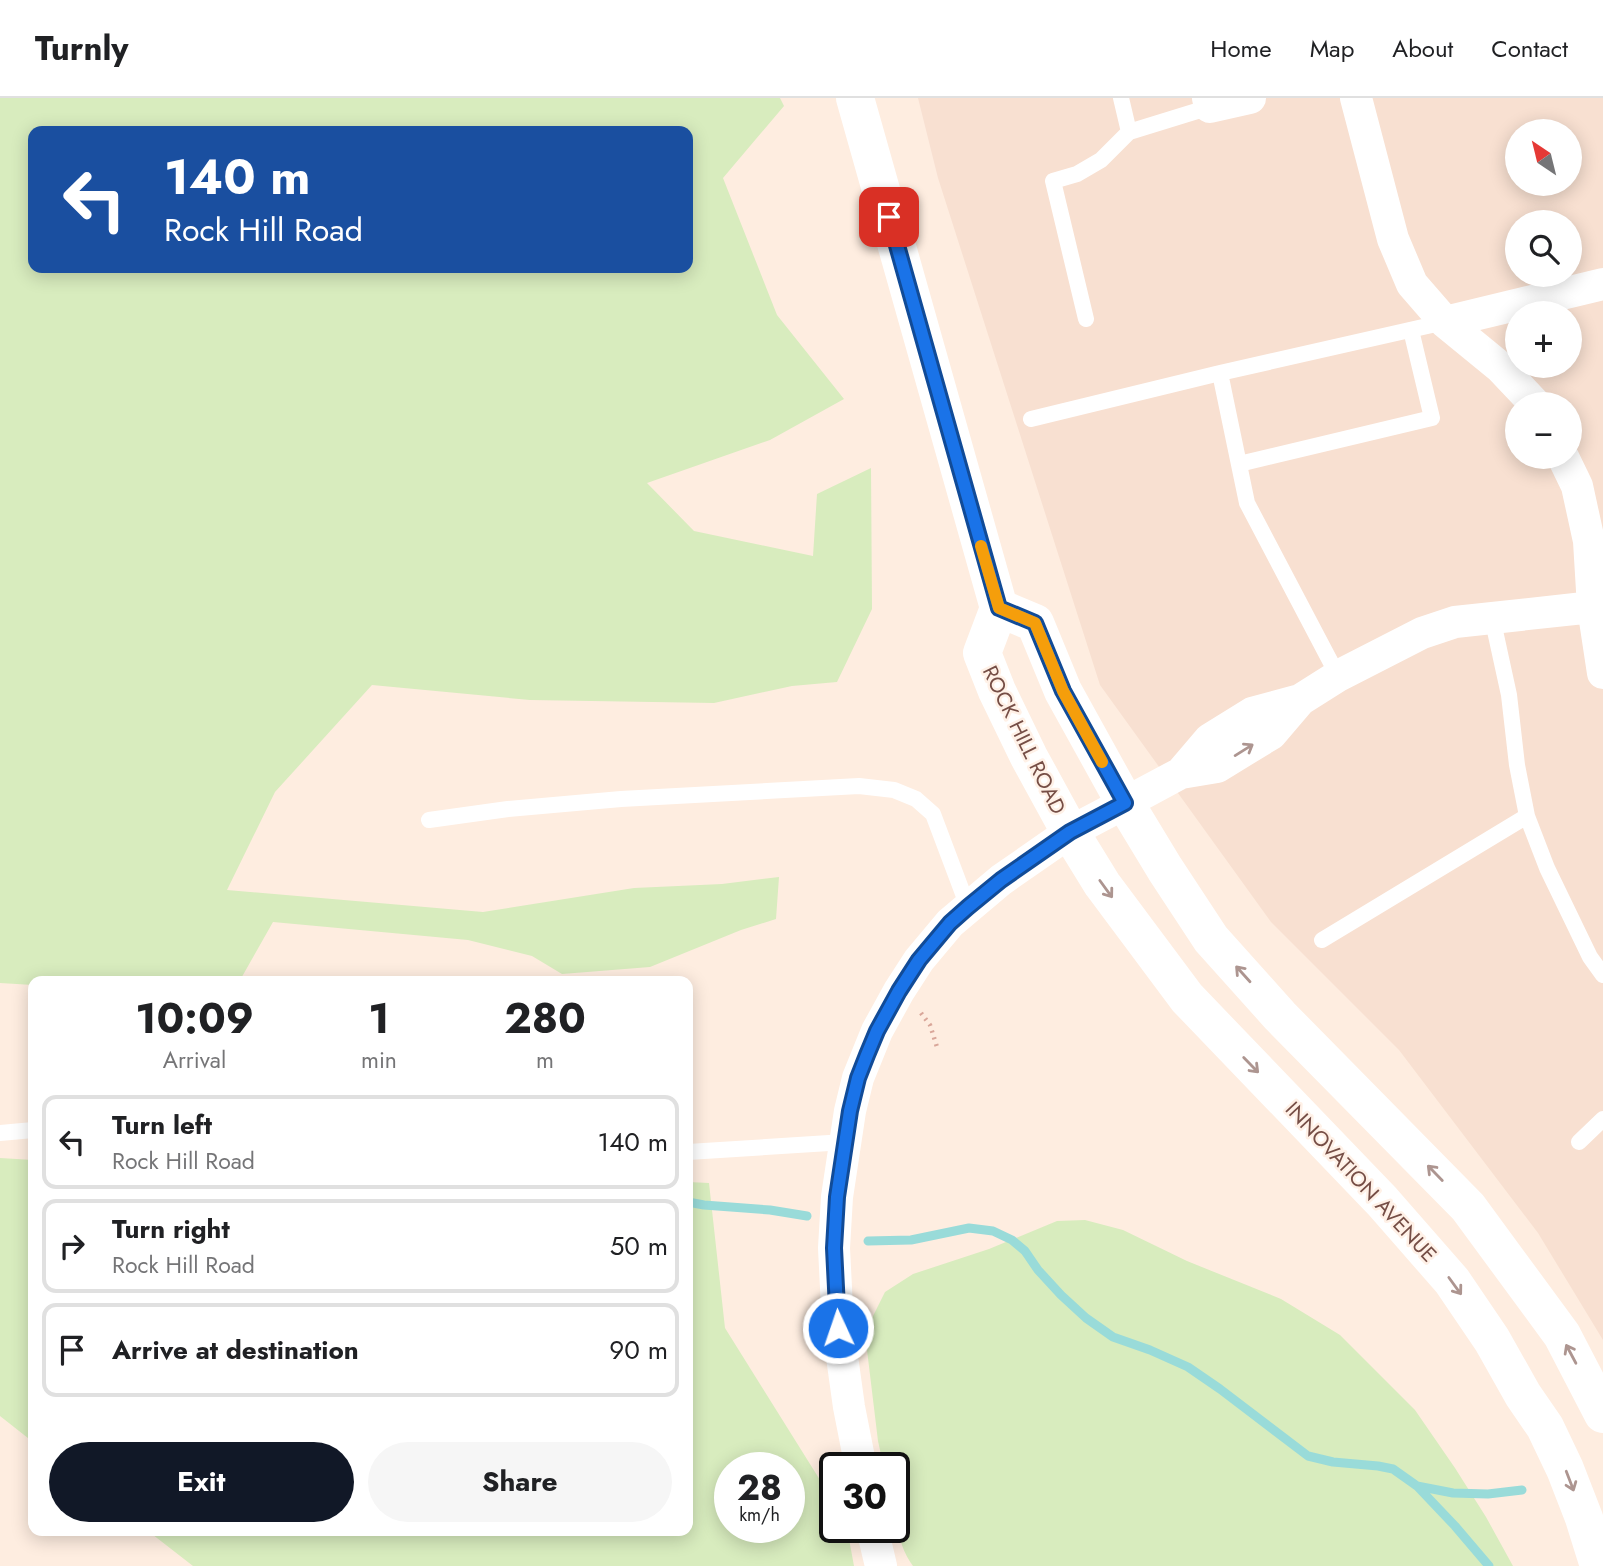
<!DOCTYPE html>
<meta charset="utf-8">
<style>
body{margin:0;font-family:Jost,sans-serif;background:#f6f6f6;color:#202124;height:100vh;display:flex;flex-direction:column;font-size:26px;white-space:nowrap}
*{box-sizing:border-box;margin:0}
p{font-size:23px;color:#757577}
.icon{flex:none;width:38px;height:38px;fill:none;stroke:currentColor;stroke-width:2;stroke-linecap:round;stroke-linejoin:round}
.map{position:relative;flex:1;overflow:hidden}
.panel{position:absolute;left:28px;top:878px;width:665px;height:560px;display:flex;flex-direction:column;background:#fff;border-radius:14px;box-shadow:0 4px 18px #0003}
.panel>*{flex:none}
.hud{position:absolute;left:28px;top:28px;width:665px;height:147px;border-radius:14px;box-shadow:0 4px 18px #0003;background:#1a4fa0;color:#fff;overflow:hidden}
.needle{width:46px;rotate:325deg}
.buttons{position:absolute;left:1505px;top:21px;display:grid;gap:14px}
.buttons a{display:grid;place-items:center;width:77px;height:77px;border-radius:50%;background:#fff;box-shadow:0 4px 18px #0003;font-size:35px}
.speed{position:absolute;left:714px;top:1354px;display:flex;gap:14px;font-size:35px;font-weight:700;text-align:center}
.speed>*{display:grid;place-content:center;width:91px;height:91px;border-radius:50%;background:#fff;box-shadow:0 4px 18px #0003;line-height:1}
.speed small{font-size:18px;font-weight:400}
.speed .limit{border:4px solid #111;border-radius:10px;background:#fff;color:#111}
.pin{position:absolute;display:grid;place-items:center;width:60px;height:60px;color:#fff;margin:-30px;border-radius:14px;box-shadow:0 4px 10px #0006}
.me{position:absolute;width:77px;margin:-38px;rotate:357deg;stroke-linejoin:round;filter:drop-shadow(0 0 5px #0008)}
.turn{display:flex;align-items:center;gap:24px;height:147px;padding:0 21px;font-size:32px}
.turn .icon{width:91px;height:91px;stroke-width:2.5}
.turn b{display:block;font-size:49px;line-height:60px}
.eta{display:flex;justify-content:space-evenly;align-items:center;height:119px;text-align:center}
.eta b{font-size:42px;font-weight:700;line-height:49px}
.action{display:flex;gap:14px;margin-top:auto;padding:14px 21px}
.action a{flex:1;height:80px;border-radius:42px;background:#111827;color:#fff;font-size:28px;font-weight:700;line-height:80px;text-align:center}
.action a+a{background:#f6f6f6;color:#202124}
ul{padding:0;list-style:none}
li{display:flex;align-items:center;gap:21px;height:94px;margin:0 14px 10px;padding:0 7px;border:4px solid #e0e0e0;border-radius:14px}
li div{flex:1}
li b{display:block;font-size:26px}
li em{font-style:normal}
header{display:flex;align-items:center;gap:42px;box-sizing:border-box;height:98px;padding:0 35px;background:#fff;border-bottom:2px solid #e0e0e0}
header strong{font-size:33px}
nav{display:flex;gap:38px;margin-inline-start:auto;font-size:24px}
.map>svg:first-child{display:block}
</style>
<header>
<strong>Turnly</strong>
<nav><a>Home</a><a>Map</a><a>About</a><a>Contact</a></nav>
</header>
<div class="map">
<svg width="1603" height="1468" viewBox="0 0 1603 1468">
<rect width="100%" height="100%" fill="#feede0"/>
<path fill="#f8e0d1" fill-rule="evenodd" d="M918 0H1603V1242L1538 1135 1399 952 1271 824 1100 587 938 80ZM1517 33H1570V86H1517ZM1517 124H1570V177H1517ZM1517 215H1570V268H1517ZM1517 306H1570V359H1517Z"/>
<path fill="#d8ecbe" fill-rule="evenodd" d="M0 0H780L784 8 723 80 777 217 844 301 770 342 647 385 694 433 813 458 817 396 871 370 872 511 837 584 792 588 714 605 530 602 372 587 275 694 227 792 483 814 634 790 722 786 779 779 776 821 741 832 650 869 562 876 532 858 468 842 273 824 239 884H33V887L0 885ZM33 33H688V170H33Z
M0 1060 33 1062V1344L0 1318Z
M688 1084 709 1085 725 1230 835 1406V1430H847L854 1468H193L148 1433H688ZM730 1370H789V1430H730Z
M1085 1122 1123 1132 1187 1163 1281 1201 1340 1237 1415 1312 1455 1370 1486 1419 1513 1468H913C893 1441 894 1402 894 1370H884L878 1343 867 1252 872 1220 885 1194 913 1176 989 1151 1057 1123Z"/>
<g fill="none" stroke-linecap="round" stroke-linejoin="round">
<path stroke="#99dbd9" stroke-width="9" d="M688 1104 704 1107 770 1112 807 1118
M868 1143 911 1142 969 1130 993 1133 1012 1142 1025 1153 1038 1172 1061 1197 1086 1220 1113 1239 1150 1252 1188 1269 1220 1291 1308 1358 1333 1364 1378 1368 1393 1371 1417 1388 1455 1428 1489 1468
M1417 1388 1453 1395 1488 1396 1522 1392"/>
<path stroke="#d9a699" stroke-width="4.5" stroke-dasharray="2 5" stroke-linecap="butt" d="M921 915 930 927 937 949"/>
<path stroke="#fff" stroke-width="16" d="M1121 0 1129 34
M1086 221 1053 83 1077 76 1101 62 1129 34 1210 9
M1220 275 1247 405 1338 578
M1031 321 1220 275 1445 224
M1239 366 1432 320 1411 232
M1492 519 1509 597 1517 667 1527 718 1547 770 1590 859 1603 877
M429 722 508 711 621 701 859 688 894 692 916 701 933 716 968 809
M1322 842 1527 718
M0 1035 33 1032
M1579 1044 1603 1021
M688 1054 845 1044"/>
<path stroke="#fff" stroke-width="32" d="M1208 0 1210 9 1250 0
M1356 0 1393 141 1412 186 1445 224 1500 269 1535 306
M1445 224 1603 186
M1563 359 1577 388 1589 443 1593 509 1603 575
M1181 675 1210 641 1252 615 1300 602 1338 578 1422 535 1455 524 1593 509
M861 1370 849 1309 838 1230 834 1150 837 1099 850 1013 858 980 877 933 899 893 919 862 950 825 1001 782 1070 734 1125 705 1181 675 1217 669 1271 636 1300 602
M872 1430 881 1468"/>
<path stroke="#fff" stroke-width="38" d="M855 0 999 510 982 555 997 593 1029 659 1070 734 1102 786 1187 900 1382 1103 1452 1183 1492 1242 1523 1297 1545 1329 1565 1371 1584 1420 1599 1468
M999 510 1035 525 1063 593 1125 705 1165 771 1211 841 1280 918 1468 1109 1562 1237 1603 1316"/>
</g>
<defs><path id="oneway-shaft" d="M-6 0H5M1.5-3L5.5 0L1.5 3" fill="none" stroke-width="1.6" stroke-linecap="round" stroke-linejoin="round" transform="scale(1.75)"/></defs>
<g stroke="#ad9590">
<use href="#oneway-shaft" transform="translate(1244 652) rotate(-32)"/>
<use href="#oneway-shaft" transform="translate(1106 791) rotate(54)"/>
<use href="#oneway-shaft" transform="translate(1243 876) rotate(-132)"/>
<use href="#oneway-shaft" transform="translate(1251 967) rotate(46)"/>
<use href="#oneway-shaft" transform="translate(1435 1075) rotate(-134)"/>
<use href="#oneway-shaft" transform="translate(1455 1188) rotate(54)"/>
<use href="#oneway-shaft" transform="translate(1571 1256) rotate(-118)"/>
<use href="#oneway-shaft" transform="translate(1570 1383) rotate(69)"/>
</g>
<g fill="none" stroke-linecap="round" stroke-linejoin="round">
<g stroke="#114b97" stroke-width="18">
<path id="route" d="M838 1230 834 1150 837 1099 850 1013 858 980 867 957 877 933 899 893 919 862 950 825 968 809 1001 782 1070 734 1125 705 1063 593 1035 525 999 510 889 119"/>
</g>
<use href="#route" stroke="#1a73e8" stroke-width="12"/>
<path stroke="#f59e0b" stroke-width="12" d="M981 448 999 510 1035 525 1063 593 1102 664"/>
</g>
<g text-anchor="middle" stroke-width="5" stroke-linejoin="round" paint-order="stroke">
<g font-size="21" fill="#764e46" stroke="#fff1e7">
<text transform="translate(1024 642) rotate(64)" y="7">ROCK HILL ROAD</text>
<text transform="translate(1361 1084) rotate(47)" y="7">INNOVATION AVENUE</text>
</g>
</g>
</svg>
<div class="buttons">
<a><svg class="needle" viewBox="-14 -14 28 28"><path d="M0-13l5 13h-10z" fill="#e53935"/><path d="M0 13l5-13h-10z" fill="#757577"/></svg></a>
<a><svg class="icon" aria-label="search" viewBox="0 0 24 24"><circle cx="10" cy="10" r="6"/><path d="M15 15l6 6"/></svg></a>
<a>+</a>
<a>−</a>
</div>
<div class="speed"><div>28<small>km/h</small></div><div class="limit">30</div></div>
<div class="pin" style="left:889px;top:119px;background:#d93025"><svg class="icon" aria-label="arrive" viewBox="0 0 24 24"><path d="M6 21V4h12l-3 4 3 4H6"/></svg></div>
<svg class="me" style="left:838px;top:1230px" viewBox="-20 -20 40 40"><circle r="17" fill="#1a73e8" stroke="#fff" stroke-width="3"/><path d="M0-11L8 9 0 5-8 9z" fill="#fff"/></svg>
<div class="hud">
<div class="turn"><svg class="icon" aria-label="left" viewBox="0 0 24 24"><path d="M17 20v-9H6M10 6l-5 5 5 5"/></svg><div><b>140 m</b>Rock Hill Road</div></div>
</div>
<section class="panel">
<div class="eta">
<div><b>10:09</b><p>Arrival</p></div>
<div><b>1</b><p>min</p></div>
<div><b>280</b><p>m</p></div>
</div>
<ul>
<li><svg class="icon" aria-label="left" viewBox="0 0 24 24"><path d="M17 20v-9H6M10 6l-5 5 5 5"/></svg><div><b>Turn left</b><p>Rock Hill Road</p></div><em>140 m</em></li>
<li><svg class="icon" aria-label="right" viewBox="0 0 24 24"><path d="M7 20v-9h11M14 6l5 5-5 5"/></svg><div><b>Turn right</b><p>Rock Hill Road</p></div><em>50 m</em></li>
<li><svg class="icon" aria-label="arrive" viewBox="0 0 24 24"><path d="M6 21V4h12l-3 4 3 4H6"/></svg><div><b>Arrive at destination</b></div><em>90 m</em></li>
</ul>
<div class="action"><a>Exit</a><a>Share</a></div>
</section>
</div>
